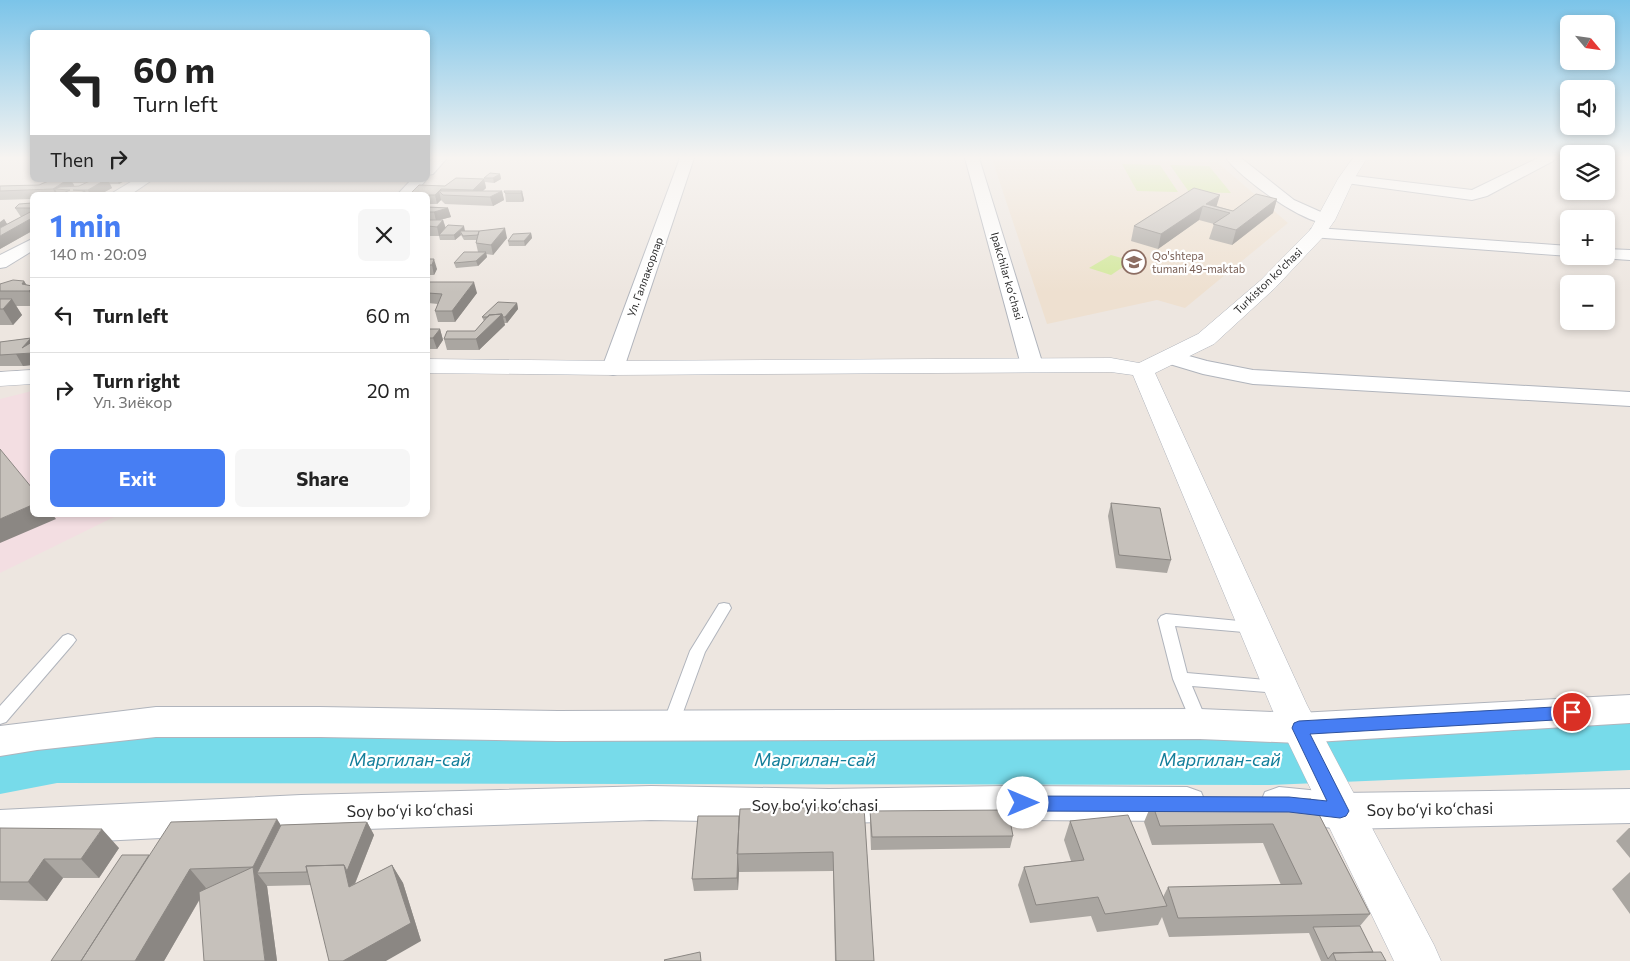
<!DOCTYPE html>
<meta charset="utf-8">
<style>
body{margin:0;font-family:Commissioner,sans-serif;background:#f6f6f6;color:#222;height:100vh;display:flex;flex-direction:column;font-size:19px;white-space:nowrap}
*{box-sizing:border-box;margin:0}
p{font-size:16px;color:#767676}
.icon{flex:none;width:28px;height:28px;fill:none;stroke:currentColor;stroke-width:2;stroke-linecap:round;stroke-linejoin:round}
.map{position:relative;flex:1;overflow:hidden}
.drawer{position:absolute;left:30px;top:192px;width:400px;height:325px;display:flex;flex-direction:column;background:#fff;border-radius:8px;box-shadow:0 2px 8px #0003}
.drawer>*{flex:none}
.guide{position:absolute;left:30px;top:30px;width:400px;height:152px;border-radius:8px;box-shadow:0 2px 8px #0003;background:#fff;color:#222;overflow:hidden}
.needle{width:32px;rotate:119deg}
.controls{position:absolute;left:1560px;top:15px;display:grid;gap:10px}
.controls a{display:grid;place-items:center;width:55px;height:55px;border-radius:8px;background:#fff;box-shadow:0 2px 8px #0003;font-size:25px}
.pin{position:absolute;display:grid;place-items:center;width:42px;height:42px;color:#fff;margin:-21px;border:2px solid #fff;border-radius:50%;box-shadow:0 1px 5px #0007}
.me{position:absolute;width:55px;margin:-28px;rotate:90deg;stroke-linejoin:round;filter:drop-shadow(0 0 4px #0008)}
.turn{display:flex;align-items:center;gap:18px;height:105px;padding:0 20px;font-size:22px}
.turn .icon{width:65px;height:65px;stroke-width:2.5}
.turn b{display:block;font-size:35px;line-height:42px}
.then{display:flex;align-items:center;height:48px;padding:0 20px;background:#0003;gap:10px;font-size:19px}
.round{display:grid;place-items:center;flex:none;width:52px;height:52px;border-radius:8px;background:#f6f6f6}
.head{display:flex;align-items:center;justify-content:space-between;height:85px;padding:0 20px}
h1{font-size:30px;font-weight:700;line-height:38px;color:#477ef3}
.button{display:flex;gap:10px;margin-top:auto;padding:10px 20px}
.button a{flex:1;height:58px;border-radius:8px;background:#477ef3;color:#fff;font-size:20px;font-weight:700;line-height:58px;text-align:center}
.button a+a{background:#f6f6f6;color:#222}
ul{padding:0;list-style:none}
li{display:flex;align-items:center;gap:15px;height:75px;padding:0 20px;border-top:1px solid #e0e0e0}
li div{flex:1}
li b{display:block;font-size:19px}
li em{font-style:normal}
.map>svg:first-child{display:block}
</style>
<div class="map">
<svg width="1630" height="961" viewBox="0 0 1630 961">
<rect width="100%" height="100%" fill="#ede6e0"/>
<path fill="#eee0d0" d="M992 159 1217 162 1288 223 1185 308 1157 300 1047 324Z"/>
<path fill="#f3dee2" d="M32 391V515H118L0 573V399Z"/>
<path fill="#d2e89b" d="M1122 164 1160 165 1178 192 1137 191Z
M1170 165 1209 166 1231 193 1189 192Z
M1111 255 1132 261 1111 275 1089 268Z"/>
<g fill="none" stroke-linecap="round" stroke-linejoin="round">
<path fill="#77dbea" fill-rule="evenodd" d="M1630 722V770L1270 785 57 783 0 794V744L57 735 1270 737Z"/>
<g stroke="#b0b4bc" stroke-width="2">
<path id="lane" d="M724 603 729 604 731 608 705 652 678 726 676 731 670 733 664 731 662 726 690 651 719 604Z
M1166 614 1260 623 1263 627 1260 631 1255 633 1175 626 1187 673 1278 681 1284 682 1286 687 1284 692 1278 693 1192 686 1208 724 1206 729 1200 731 1194 729 1173 679 1158 620 1161 616Z
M68 634 73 636 76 640 73 644 6 722 0 724V706L63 636Z"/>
</g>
<g stroke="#b0b4bc" stroke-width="2">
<path id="street" d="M433 158H447L433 174 428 175V163Z
M680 158H694L624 368 621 373 613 375 605 373 602 368Z
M965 158H979L1043 365 1040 370 1032 372 1024 370 1021 365Z
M1226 158H1241L1294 200 1332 217 1334 220 1332 223C1309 229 1239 177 1226 158Z
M1538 158H1555L1553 161 1487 196 1472 200 1346 183 1341 182 1339 179 1341 176 1346 175 1472 190Z
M134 180H152L130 195H111L114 192Z
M411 180H426L413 195H397Z
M1317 228 1569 246V256L1311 237 1309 233 1311 229Z
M32 239V251L6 267 0 268V255Z
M1606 249 1630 250V260L1600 258 1599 256H1606Z
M1171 351 1207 361 1253 370 1630 392V406L1253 384 1203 374 1163 362 1160 357 1163 352Z
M1630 695V723L1299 743 1200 739 558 741 320 737H156L37 750 0 756V726L156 707H320L558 711 1200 709 1299 713Z
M651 786 829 789 1004 786 1187 787 1201 792 1206 804 1201 816 1187 821 1004 820 829 823 651 820 301 831 0 846V810L301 795Z
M1279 787 1340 793 1630 789V823L1340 829 1279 821 1265 816 1260 804 1265 792Z"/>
</g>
<g stroke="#b0b4bc" stroke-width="1">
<path id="secondary" d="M1353 158H1367L1354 179 1335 220 1323 237 1275 288 1214 344 1155 373 1307 705 1434 945 1441 961H1394L1272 709 1133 375 1111 372 613 375 428 373V359L613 361 1111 358 1139 363 1198 334 1261 280 1311 229 1338 179Z
M32 370V384L0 386V372Z"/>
</g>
<use href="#lane" fill="#fff" fill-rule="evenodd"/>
<use href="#street" fill="#fff" fill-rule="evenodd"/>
<use href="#secondary" fill="#fff" fill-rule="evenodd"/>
</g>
<path fill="#aaa6a1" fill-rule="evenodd" d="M500 174 501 179 494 183 485 182 486 188 483 191H502L504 200 493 206 445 204 441 200 437 204H428V195L445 186 484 179V178Z
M44 180H126L119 184H110L112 188 99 195H32V199L0 200V186L39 185 45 182ZM73 183H85L79 186H74Z
M1194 188 1217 206 1233 211 1277 199 1273 213 1232 245 1209 239 1214 224 1199 220 1158 249 1131 241 1134 226Z
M522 191 524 200 523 202H506L505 193Z
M32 203V231L0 249 4 219 7 224 21 217 15 208Z
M428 207 448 208 451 217 439 220H443L446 228 507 238 493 255 486 254 487 257 478 266 456 268 454 263 478 252 476 243V240H464L461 235 455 240H440L439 236H428Z
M531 233 532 238 525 246H509L508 241Z
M428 259 437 269 434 275H428Z
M24 281 26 285 32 286V306H16L22 315 13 325H0V284Z
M428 282 477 293 455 322H438L435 311 438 304 428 303Z
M517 303 518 309 507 323H504L505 325 479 350H447L444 339 475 331 484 321 482 317Z
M428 329H440L443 340 437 349H428Z
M31 338 32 341V365L23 366H0V342Z
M1111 503 1171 560 1167 573 1116 568 1108 516Z
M1311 799 1370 914 1360 926 1373 952 1386 961H1321L1309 933 1169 937 1162 917 1158 925 1097 932 1091 916 1030 923 1018 885 1024 867 1071 861 1064 840 1070 821 1163 897 1168 887 1281 885 1263 843 1152 845 1144 822 1152 803Z
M864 807 874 961H835L833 871 739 872V870L738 890 694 891 692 879 739 816Z
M870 811 1013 836 1010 848 871 850 870 824Z
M367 822 374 835 355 884 392 865 403 883 421 941 311 885 267 886 277 961 200 899 164 961H51L149 855 281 825Z
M0 828H1L119 848 99 878H63L47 901 0 900Z
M1629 828H1630V858L1616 841Z
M1630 872V914L1612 889Z"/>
<path fill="#8b8783" d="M500 174 501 179 494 183 493 178Z
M484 179 486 188 477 196H474L473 190Z
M67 180H71L75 187 55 189 58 195H56L53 189Z
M105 180H108L112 188 99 195H90L88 190Z
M117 180H126L119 184Z
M441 189 442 194 439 191 441 200 437 204 435 195Z
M85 191 88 195H77Z
M502 191 504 200 493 206 490 197Z
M522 191 524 200 523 202 521 193Z
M1220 195 1216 208 1206 204Z
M1277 199 1273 213 1232 245 1236 230Z
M1203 206 1199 220 1158 249 1161 234Z
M448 208 451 217 436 221 434 212Z
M32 218V231L0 249V236Z
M4 219 7 224 0 228V222Z
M443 220 446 230 439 236 437 227Z
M464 226 465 231H460L461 235 455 240 454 235Z
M505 228 507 238 493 255 491 245Z
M531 233 532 238 525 246 524 241Z
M486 252 487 257 478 266 476 261Z
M434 259 437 269 434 275 432 265Z
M24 281 30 290 32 289V297L29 291 22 284Z
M474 282 477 293 455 322 452 311Z
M12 299 22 315 13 325 3 309Z
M517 303 518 309 507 323 505 317Z
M502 314 505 325 479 350 476 339Z
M440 329 443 340 437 349 433 338Z
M31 338 32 341V365L23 366 16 354Z
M32 505V515H53L56 519 0 543V519Z
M277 819 289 838 257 873 267 886 277 961H265L253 867Z
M367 822 374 835 355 883 349 887 344 865Z
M102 829 119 848 99 878 81 859Z
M738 857 739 870 738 890 737 878Z
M44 859 63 878 47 901 28 882Z
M392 865 403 883 421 941 386 961H343Z
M190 869 206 888 164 961H135Z"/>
<path fill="#c6c1bb" stroke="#8b8783" d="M490 173 500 174 493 178H484Z
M456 178 484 179 473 190 441 189 435 195H409L419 185 445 186Z
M51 180H67L53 189 0 191V186L39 185Z
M92 180H105L88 190H73L85 191 77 195H59L70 190 55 189 60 187 79 186Z
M1194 188 1220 195 1206 204 1233 211 1256 194 1277 199 1236 230 1213 224 1230 213 1203 206 1161 234 1134 226Z
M439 191H502L490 197 443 195Z
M504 191H522L521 193H505Z
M32 203V208H15L19 204Z
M428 207 448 208 434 212H428Z
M32 211V218L0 236V228Z
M428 220H443L437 227 428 226Z
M448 225 464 226 454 235H439Z
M505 228 491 245 476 243 479 231Z
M460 231H479L478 235 463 236Z
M531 233 524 241H508L513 234Z
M464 252H486L476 261 454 263Z
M428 259H434L432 265H428Z
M13 280 24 281 22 284 32 286V289L29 291H0V284Z
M428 282H474L452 311H435L442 294 428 293Z
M0 299H12L3 309H0Z
M498 302 517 303 505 317H503L502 314 489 315 488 317H482Z
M502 314 476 339H444L447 331H475L489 315Z
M428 329H440L433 338H428Z
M31 338 22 348 32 342V353L0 355V342Z
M0 449 32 488V505L0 519Z
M1111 503 1160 508 1171 560 1119 555Z
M1311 799 1370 914 1178 918 1168 887 1302 884 1273 824 1160 826 1152 803Z
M864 807 874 961H836L833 852 737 854 740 809Z
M1008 810 1013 836 872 837 870 811Z
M1128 815 1167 906 1105 914 1098 897 1036 905 1024 867 1084 860 1070 821Z
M698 816H739L737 878 692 879Z
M277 819 253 867 190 869 135 961H81L171 822Z
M367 822 347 871 344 865 306 866 307 872 257 873 281 825Z
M0 828 102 829 81 859H44L28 882H0Z
M122 855H149L81 961H51Z
M344 865 349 887 392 865 411 923 343 961H329L306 866Z
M253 867 265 961H204L199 892Z
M1360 926 1373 952 1333 953 1328 959 1313 927Z
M700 952 701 961H665L664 960Z
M1381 952 1386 961H1336L1333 953Z"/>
<linearGradient id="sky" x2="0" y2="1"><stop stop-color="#7bc4e9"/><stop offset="0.54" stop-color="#f7f4f1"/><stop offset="1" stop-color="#f7f4f1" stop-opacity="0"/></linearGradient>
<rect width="1630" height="292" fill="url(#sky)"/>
<path fill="#477ef3" stroke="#2e529e" d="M1572 706 1577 708 1579 712 1577 717 1572 719 1310 734 1349 811 1346 816 1340 818 1289 812 1023 811 1017 809 1015 803 1017 798 1023 796 1289 797 1327 801 1292 728 1294 723 1299 721Z"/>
<defs>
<g id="school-ring" transform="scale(1.25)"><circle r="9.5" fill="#fff" stroke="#8d6e63" stroke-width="1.5"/><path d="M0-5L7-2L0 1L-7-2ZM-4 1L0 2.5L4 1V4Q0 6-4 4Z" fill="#8d6e63"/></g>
</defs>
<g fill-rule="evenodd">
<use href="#school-ring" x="1134" y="262"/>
</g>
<g text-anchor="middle" stroke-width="4.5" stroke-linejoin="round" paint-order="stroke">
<g font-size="11" fill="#785e54" stroke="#fff" text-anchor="start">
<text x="1152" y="260">Qo'shtepa<tspan x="1152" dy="13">tumani 49-maktab</tspan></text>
</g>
<g font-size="11" fill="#2c2c2c" stroke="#fff">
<text transform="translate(1007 276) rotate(74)" y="4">Ipakchilar koʻchasi</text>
<text transform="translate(645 277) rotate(-70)" y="4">Ул. Галлакорлар</text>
<text transform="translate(1268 281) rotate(-44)" y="4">Turkiston ko'chasi</text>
</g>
<g font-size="16" fill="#2c2c2c" stroke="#fff">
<text x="815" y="811">Soy boʻyi koʻchasi</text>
<text transform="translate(1430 809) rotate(-1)" y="6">Soy boʻyi koʻchasi</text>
<text transform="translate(410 810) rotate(-1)" y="6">Soy boʻyi koʻchasi</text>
</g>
<g font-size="18" font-style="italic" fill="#137e9a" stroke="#fff">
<text x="410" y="766">Маргилан-сай</text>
<text x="815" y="766">Маргилан-сай</text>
<text x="1220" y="766">Маргилан-сай</text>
</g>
</g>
</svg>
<div class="controls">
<a><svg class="needle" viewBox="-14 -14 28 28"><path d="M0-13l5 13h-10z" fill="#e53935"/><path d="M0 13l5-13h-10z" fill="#767676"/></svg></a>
<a><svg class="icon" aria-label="sound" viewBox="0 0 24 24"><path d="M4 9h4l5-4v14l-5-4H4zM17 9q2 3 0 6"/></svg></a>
<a><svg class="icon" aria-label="layers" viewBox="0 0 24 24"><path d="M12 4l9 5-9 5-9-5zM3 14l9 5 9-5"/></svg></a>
<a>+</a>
<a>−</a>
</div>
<div class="pin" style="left:1572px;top:712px;background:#d93025"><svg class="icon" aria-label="arrive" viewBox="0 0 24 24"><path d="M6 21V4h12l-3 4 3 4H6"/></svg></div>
<svg class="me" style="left:1023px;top:803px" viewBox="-20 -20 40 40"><circle r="19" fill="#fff"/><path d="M0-13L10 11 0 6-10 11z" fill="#477ef3"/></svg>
<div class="guide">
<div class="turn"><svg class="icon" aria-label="left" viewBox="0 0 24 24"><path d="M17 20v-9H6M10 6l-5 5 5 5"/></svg><div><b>60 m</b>Turn left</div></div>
<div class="then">Then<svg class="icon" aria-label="right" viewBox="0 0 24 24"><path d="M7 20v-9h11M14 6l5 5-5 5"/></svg></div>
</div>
<section class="drawer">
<div class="head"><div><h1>1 min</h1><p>140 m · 20:09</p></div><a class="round"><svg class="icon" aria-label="close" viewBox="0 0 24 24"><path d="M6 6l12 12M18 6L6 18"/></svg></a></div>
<ul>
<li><svg class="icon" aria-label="left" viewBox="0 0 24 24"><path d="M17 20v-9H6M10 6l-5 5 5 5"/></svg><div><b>Turn left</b></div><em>60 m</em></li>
<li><svg class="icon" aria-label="right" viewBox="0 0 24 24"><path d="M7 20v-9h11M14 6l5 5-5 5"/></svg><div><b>Turn right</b><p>Ул. Зиёкор</p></div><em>20 m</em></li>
</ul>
<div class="button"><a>Exit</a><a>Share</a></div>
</section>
</div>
